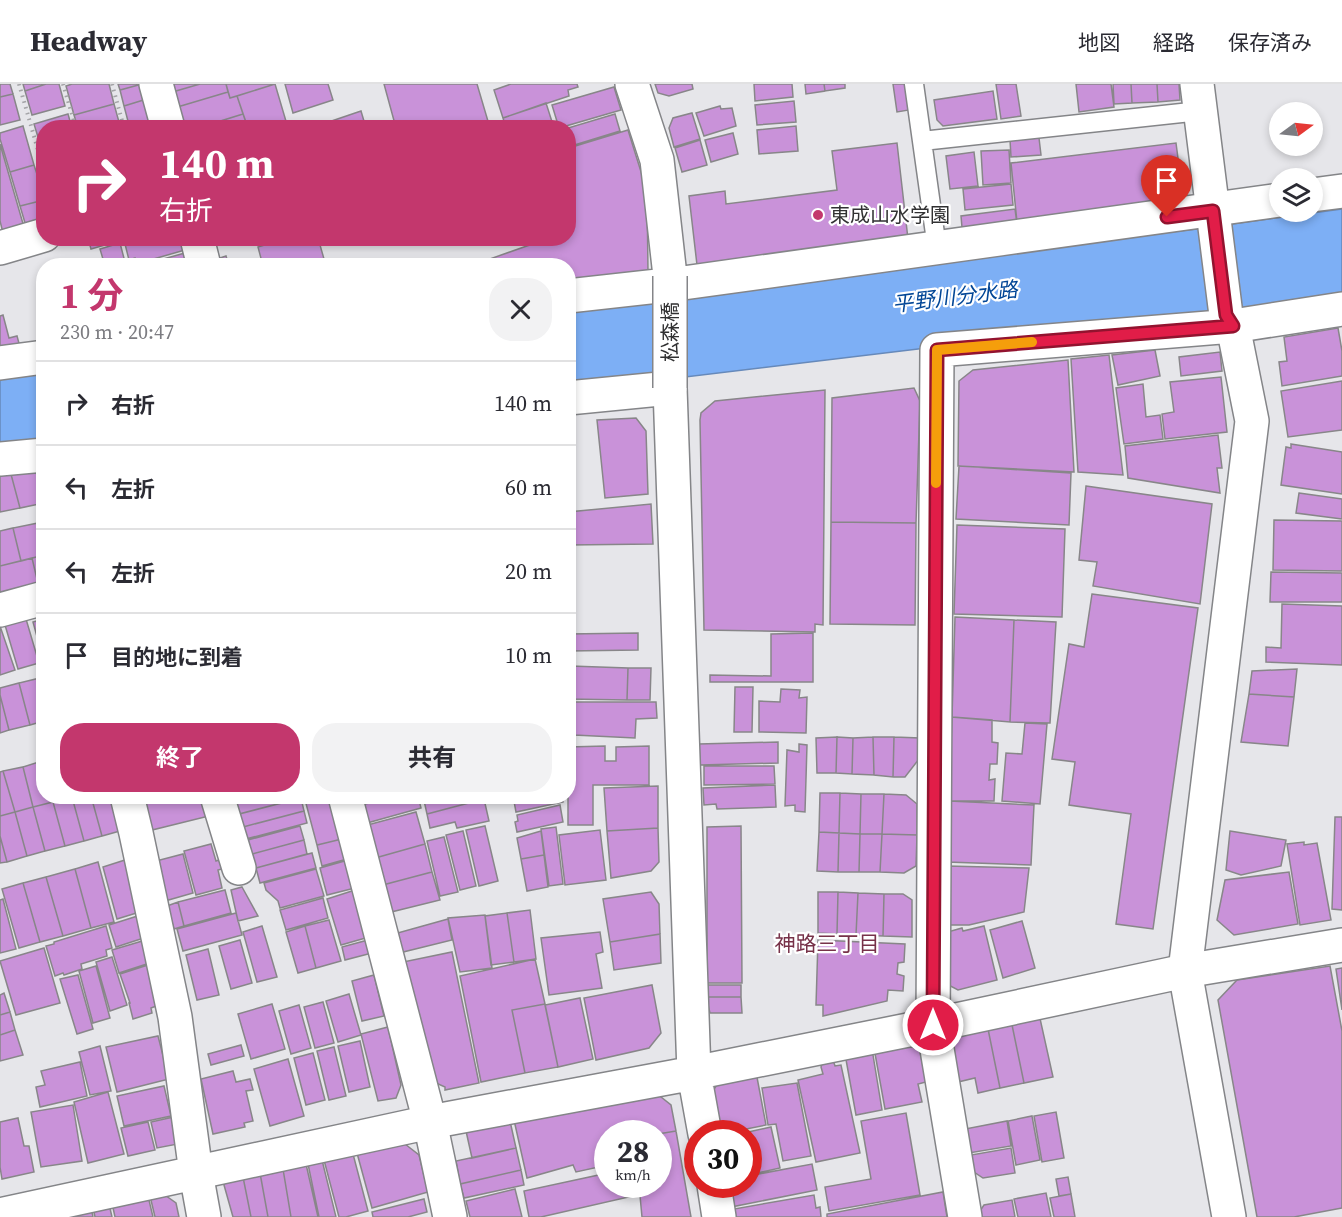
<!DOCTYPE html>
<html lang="ja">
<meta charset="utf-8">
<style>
body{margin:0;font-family:"Source Serif 4","Noto Sans JP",serif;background:#f2f2f3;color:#2b2b33;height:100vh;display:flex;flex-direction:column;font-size:22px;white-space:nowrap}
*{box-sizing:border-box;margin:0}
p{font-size:20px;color:#7c7c81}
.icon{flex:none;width:33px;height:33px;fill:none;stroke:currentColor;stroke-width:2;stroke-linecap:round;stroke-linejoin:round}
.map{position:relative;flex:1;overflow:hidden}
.details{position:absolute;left:36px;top:174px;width:540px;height:546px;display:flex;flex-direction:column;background:#fff;border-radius:24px;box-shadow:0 3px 9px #0003}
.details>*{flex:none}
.top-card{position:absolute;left:36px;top:36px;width:540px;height:126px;border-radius:24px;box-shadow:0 3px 9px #0003;background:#c3376d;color:#fff;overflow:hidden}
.needle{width:39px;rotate:75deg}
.fabs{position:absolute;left:1269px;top:18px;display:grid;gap:12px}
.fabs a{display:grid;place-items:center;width:54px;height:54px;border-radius:50%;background:#fff;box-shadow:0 3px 9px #0003;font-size:30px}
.speed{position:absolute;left:594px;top:1036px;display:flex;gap:12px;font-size:30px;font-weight:700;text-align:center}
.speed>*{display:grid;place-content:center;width:78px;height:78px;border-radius:50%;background:#fff;box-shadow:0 3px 9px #0003;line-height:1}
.speed small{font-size:15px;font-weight:400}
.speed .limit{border:9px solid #d22;background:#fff;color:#111}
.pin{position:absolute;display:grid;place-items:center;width:51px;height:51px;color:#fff;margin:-62px -26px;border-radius:50% 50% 50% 0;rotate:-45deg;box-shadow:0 0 6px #0007}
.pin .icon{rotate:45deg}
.me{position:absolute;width:66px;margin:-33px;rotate:0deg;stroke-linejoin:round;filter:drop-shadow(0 0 4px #0008)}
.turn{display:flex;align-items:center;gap:21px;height:126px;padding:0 24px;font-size:27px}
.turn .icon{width:78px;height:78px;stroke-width:2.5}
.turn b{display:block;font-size:42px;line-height:51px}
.round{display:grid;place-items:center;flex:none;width:63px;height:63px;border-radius:24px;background:#f2f2f3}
.head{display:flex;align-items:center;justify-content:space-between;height:102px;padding:0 24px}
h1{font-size:36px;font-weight:700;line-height:45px;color:#c3376d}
.button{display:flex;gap:12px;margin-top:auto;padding:12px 24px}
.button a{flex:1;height:69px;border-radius:24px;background:#c3376d;color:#fff;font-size:24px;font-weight:700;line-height:69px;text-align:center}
.button a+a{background:#f2f2f3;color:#2b2b33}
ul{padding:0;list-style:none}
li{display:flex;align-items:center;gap:18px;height:84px;padding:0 24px;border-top:2px solid #e1e1e2}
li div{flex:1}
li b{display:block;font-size:22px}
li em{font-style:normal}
header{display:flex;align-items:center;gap:36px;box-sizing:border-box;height:84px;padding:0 30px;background:#fff;border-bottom:2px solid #e1e1e2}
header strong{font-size:28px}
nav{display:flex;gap:33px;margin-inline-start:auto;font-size:21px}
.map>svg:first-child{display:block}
</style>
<header>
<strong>Headway</strong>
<nav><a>地図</a><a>経路</a><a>保存済み</a></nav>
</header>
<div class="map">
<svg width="1342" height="1133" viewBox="0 0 1342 1133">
<rect width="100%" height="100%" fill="#e6e6ea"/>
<path fill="#7daff5" stroke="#6689ba" stroke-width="1.5" d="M1342 125V214L569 307 568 218 1196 145Z
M43 289V354L0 359V294Z"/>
<path fill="#c992d9" stroke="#888689" stroke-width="1.5" d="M0 0H10L13 10 0 13Z
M23 0H46L25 7Z
M46 0H59L65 22 32 31 25 7Z
M72 0H109L114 20 74 31 66 2Z
M118 0H142L120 6Z
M142 0 150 14 124 22 120 6Z
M167 0H200L169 9Z
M200 0H226L228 8 174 24 169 9Z
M226 0H275L230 14Z
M275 0 288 44H248L237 12Z
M285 0H328L333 16 293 29Z
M384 0H477L490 44H396Z
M511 0H577L578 3 568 6 569 12 503 34 494 6Z
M655 0H692L693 5 669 12 658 9Z
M754 0H792L793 13 755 17Z
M805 0H824L825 7 806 10Z
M824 0H845V4L825 7Z
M893 0H906L909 26 897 28Z
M996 0H1016L1021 32 1001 35Z
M1076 0H1111L1114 23 1079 28Z
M1113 0H1131L1132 19 1114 20Z
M1131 0H1157L1158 18 1132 19Z
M1157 0H1179L1180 16 1158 18Z
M614 3 621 26 559 44 552 21Z
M993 7 997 35 943 42 937 36 934 16Z
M228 8 230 14 237 12 243 30 198 44H179L174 24Z
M13 10 20 36 0 41V13Z
M150 14 156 38 135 43 134 39 129 41 124 22Z
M794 17 796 38 757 41 755 21Z
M546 19 554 44H506L503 34Z
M114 20 119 38 99 44H78L74 31Z
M720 22 721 25 732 24 736 42 704 52 696 29Z
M361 27 366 44H311Z
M692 29 700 55 674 63 669 44 673 34Z
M68 30 72 44H44V63H41L34 40Z
M243 30 248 44H198Z
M615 30 620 47 568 63V44Z
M119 38 121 44H99Z
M23 42 34 81 10 88 0 55V49Z
M796 42 798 67 759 70 757 46Z
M628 46 647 107 648 188 568 198V182H488L487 176 541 157 540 154H568V72L573 70 572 63Z
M733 49 738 70 711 78 705 56Z
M1039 54 1041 71 1011 73 1010 56Z
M700 56 707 81 682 88 675 64Z
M897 59 908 155 697 181 689 112 725 107 726 120 837 106 832 67Z
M1176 59 1185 128 1018 148 1011 79Z
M0 60 26 150 5 157 0 137Z
M1009 66 1011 99 983 101 981 67Z
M974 68 978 102 950 105 946 72Z
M34 81 44 112V116L20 122 10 88Z
M1011 100 1013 121 965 126 963 105Z
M44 116V144L28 149 20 122Z
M1015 125 1018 148 963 155 961 132Z
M88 154H104L105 161 91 165Z
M106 154H119L120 158 108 161Z
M127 154H182L185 166 136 180 135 174 129 176 125 160 128 159Z
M287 154H318L326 182H263L258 163Z
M120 159 126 182H105L100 165Z
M185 169 188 182H145V180Z
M226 172 229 182H213L211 177Z
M3 231 9 254 17 252 20 263 0 265V232Z
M1338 244 1342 267V292L1282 302 1279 278 1287 277 1284 253Z
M1155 266 1160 292 1118 301 1112 271Z
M1220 268 1222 287 1181 292 1179 273Z
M1109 271 1123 391 1078 388 1071 275Z
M1068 276 1074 388 958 382 959 297 973 286Z
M1221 293 1227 348 1165 355 1162 330 1174 328 1170 298Z
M1342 297V346L1288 353 1281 307Z
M1143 300 1146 333 1160 331 1163 355 1124 360 1116 304Z
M914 304 920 317 916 439 831 438 832 314Z
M825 306 823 541 815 540V548L704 546 700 336 701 329 715 317Z
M636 334 646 347 648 410 605 414 597 336Z
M1218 351 1222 384H1217L1220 409 1128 394 1125 362Z
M1291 360 1342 368V410L1281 401 1286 363 1291 364Z
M33 376 44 419 20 424 8 379Z
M44 377V409L36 379Z
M0 379H8L20 424 0 428Z
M959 382 1071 389 1069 441 956 435Z
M1086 402 1212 420 1200 520 1093 502 1097 478 1079 476Z
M1299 409 1342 415V435L1296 429Z
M651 420 653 460 568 461V428Z
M1274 436 1342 437V487L1273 486Z
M43 438 44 471 21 477 13 444Z
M831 438 916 439 915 541 830 540Z
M957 441 1065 445 1062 533 954 530Z
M13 444 21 477 0 482V447Z
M44 471V512H41L32 474Z
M32 474 41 512 0 523V482Z
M1271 488 1342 489V518H1270Z
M1092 510 1198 524 1153 845 1116 840 1131 730 1069 721 1075 678 1052 675 1069 560 1084 563Z
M1282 520 1342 522V581L1266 578V563L1281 564Z
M955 533 1014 536 1010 638 952 633Z
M26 535 39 579 18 585 5 541Z
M44 535V578L33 538Z
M1014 536 1056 538 1050 639 1010 638Z
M0 542 15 586 0 591Z
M638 549V566L568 567V550Z
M813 549V598H710V591L771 592V550Z
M570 582 628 584 627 616 569 615Z
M628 584H651L650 616H627Z
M1297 585 1294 613 1249 610 1252 587Z
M40 594 44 605V637L30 641 19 599Z
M19 599 30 641 9 646 0 611V604Z
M735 603H753L752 648H734Z
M781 605 800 606 799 614 807 613 806 649 759 648V617L780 618Z
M1249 610 1294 613 1288 662 1241 658Z
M0 611 9 646 0 649Z
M572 618H656L657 634 636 635 635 654 574 651Z
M952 633 992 636V658L998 659 997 680H990L989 696 995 695 994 717H949Z
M1025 639 1047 640 1040 720 1002 717 1006 669 1022 670Z
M837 653 836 689H817L816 654Z
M837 653 853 654 852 690 836 689Z
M873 653H894L893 693 874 691Z
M873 653 874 691 852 690 853 654Z
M894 653 920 654 919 675 905 693H893Z
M778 658V679L700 681 699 660Z
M799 660 807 661 805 728 795 727V721L785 722 787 666 799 668Z
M605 662V677H616V663L649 662V701H593V741H568V663Z
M42 677 44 712H52L53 718 33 723 23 683Z
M704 682H774L775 700 704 701Z
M23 683 33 723 15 728 3 687Z
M3 687 15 728 0 732V688Z
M775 701 776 723 717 725 716 720 704 721 703 704Z
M658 702V744L607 747 604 704Z
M820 709H840L839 749 819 748Z
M840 709 861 710 860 750 839 749Z
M861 710H884L882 750H860Z
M884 710 906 711 917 720V751L882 750Z
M91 712 102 752 84 757 72 713Z
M91 712H110L120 747 102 752Z
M139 712H203L209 732 148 747Z
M230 712H300L301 714 239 730Z
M304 712H331L342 755 317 761Z
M360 712H392L362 721Z
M392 712H418L421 724 367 739 362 721Z
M423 712H484V715L427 730Z
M513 712H562L563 718 516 728Z
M72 713 84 757 65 762 53 718Z
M301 714 304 727 243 743 239 730Z
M484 715 489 737 457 744 455 738 430 744 427 730Z
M949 717 1034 721 1031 781 947 778Z
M53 718 65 762 45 767 33 723Z
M560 721 563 738 517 748 515 738 518 737 517 731Z
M33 723 45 767 27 772 15 728Z
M304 727 307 739 246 755 243 743Z
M15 728 27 772 7 778 0 752V732Z
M416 728 425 760 368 776 360 743Z
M1335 733H1342V826L1332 825Z
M300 742 304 756 252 770 248 756Z
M485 742 498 797 479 802 466 746Z
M741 742 742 899H707V743Z
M556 743 563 800 549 802 541 745Z
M658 744 659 778 651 787 611 794 607 747Z
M600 746 606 796 565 801 559 751Z
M463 747 476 802 460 806 446 751Z
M541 747 544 771 521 775 517 754Z
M1230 747 1286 756 1281 782 1241 791 1226 786Z
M819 748 839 749 838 788 817 787Z
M839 749 860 750 859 788H838Z
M860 750H882L880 788H859Z
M882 750 917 751 916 782 904 789 880 788Z
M0 752 7 778 0 779Z
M444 753 458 808 440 812 427 757Z
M342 755 347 775 322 782 317 761Z
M304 756 307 770 256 784 252 770Z
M1304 758V761L1317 759 1331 836 1300 841 1287 760Z
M211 760 216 777 219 776 222 785 218 786 222 804 196 811 184 767Z
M425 760 432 788 375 803 368 776Z
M312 769 316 784 260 799 256 784Z
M183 770 193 809 165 817 156 777Z
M544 771 548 803 527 807 521 775Z
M128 775 143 827 117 835 103 783Z
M348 776 355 804 327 811 320 784Z
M98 778 114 838 91 844 75 785Z
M947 782 1029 784 1024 828 969 841H946Z
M75 785 91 844 63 852 46 793Z
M316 785 324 812 280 824 278 817 266 806 264 799Z
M432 788 440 816 383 830 375 803Z
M1289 788 1298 840 1234 851 1217 836 1225 796Z
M46 793 63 852 40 858 23 799Z
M23 799 40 858 19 864 2 805Z
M242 803 258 832 238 837 231 806Z
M225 806 231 829 184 842 178 818Z
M355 806 369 853 341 861 327 815Z
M651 808 659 820 660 850 610 858 603 815Z
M818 808H838L837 850 818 849Z
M838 808 858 809 856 851 837 850Z
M858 809 884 810 883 852 856 851Z
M884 810H903L912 816V853L883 852Z
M323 814 328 834 286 846 280 826Z
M3 815 16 865 0 869V816Z
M178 818 184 842 174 845 167 822Z
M530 826 536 875 514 878 507 829Z
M147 829 153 851 116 863 109 841Z
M236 829 242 851 183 867 177 845Z
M507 829 514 878 491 881 485 832Z
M485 831 492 884 460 888 448 834Z
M448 835 452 856 399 869 394 850Z
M329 836 341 877 316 884 305 842Z
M1022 837 1035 884 1003 894 990 846Z
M106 842 112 864 106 866 107 872 81 880 82 885 64 891 63 889 55 892 46 862 54 860V858Z
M262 842 277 893 257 898 243 848Z
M305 842 316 884 298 889 286 848Z
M984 842 997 896 958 906 939 896 944 849 962 844 963 847Z
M600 848 603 868 596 870 602 904 549 911 541 854Z
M660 850 661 879 614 886 610 858Z
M149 855 156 877 119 889 112 866Z
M240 856 252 899 231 905 219 862Z
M368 856 372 869 345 876 342 863Z
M818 856 905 860 904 878 898 879 897 890 904 892 903 907 888 906 887 917 823 932V921H816Z
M44 864 60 919 16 931 0 877Z
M208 865 219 911 197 916 186 871Z
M452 868 479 999 445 1006V1003L436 999 403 878Z
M112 873 127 921 110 927 96 878Z
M535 875 545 920 512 926 525 989 481 998 460 892Z
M154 879 164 919 151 924 152 929 133 935 129 919H130L120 890Z
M96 882 110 934 93 939 79 887Z
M1330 882 1342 947V1124L1294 1133H1257L1218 916 1237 896Z
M1342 884V926L1336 885Z
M78 891 93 945 77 950 60 895Z
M374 891 384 932 362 937 352 897Z
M652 901 661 949 649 964 596 976 584 914Z
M707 901H741V913H706Z
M4 909 10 928 0 931V911Z
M349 910 361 951 338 958 326 917Z
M706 913H741L742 929H710Z
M580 914 593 975 558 983 545 921Z
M323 918 334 959 315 964 304 923Z
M272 920 285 965 251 975 238 930Z
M545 920 558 983 525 989 512 926Z
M299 921 311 964 291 970 279 927Z
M10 928 15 946 0 951V931Z
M1039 930 1053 993 1024 999 1011 936Z
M1011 936 1024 999 1000 1004 987 940Z
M987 940 1000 1004 978 1009 975 994 958 998 952 960 963 945Z
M388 943 401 1001 396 1014 378 1017 361 950Z
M15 946 23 971 0 977V951Z
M158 952 169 995 117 1008 106 963Z
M360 957 370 1003 349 1008 338 962Z
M903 958 920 967 926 998 918 1000 922 1018 885 1025 874 964Z
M241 961 244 972 211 981 208 970Z
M100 962 111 1007 90 1011 79 968Z
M334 963 346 1012 329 1016 317 967Z
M872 965 882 1026 856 1031 845 970Z
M313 969 325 1016 306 1021 294 974Z
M288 975 304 1032 270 1042 254 985Z
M823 976H833L835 982 841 981 860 1069 816 1078 798 996 823 990 821 983Z
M80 978 87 1012 40 1023 36 1003 45 1001 41 987Z
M233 987 236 998 250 995 253 1006 246 1007 253 1037 244 1039 245 1043 213 1050 201 995Z
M756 988 766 1041 721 1050 710 1011 721 995Z
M797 999 811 1072 783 1077 776 1040 768 1041 762 1004Z
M164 1002 171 1032 124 1042 117 1012Z
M108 1008 124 1070 88 1079 74 1018Z
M656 1009 671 1021 676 1047 658 1050H608V1081L576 1088 573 1081 527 1094 514 1036Z
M73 1021 82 1077 41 1083 31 1028Z
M1056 1028 1064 1074 1042 1078 1034 1032Z
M906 1029 920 1111 829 1127 825 1103 871 1095 861 1037Z
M178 1032V1060L157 1064 151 1038Z
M1032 1032 1040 1076 1016 1081 1008 1037Z
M18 1034 24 1062H29L34 1088 2 1095 0 1083V1038Z
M510 1037 516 1064 472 1074 466 1047Z
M1007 1037 1011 1062 969 1069 965 1045Z
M148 1038 155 1066 128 1072 121 1044Z
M771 1043 780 1084 748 1091V1050H739Z
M676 1047 691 1133H642L639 1101H658V1050Z
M405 1060 419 1071 428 1108 372 1124 357 1069Z
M516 1064 521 1086 460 1100 456 1077Z
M1011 1064 1015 1089 983 1094 974 1088 971 1071Z
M353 1070 368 1127 346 1133H339L324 1076Z
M322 1076 336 1133H319L308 1080Z
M306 1080 318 1133H291L283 1085Z
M812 1080 817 1106 731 1123 727 1101H748V1092Z
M283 1085 291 1133H268L260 1089Z
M521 1086 524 1101 464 1114 460 1100Z
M260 1089 268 1133H251L243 1093Z
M608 1089V1101H630L633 1112 541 1133H529L524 1107Z
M243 1093 251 1133H233L224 1101 227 1095Z
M1068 1093 1071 1110 1059 1112 1056 1095Z
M515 1105 522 1133H470L466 1117Z
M943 1108 947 1133H827V1130Z
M162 1109 176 1119 179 1133H155L150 1112Z
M1046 1109 1051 1133H1018L1014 1115Z
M1071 1110 1075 1133H1054L1050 1114Z
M814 1111 816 1124 820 1123 821 1133H735L734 1125Z
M148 1112 153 1133H115L112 1119Z
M424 1115 427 1128 408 1133H373L372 1128Z
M1012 1116 1015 1133H981L980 1127 984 1121Z
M109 1120 112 1133H95L93 1123Z
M91 1123 93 1133H58Z"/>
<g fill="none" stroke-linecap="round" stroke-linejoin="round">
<g stroke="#848588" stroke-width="21">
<path id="lane" d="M914 0 937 164
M922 57 1200 27"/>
</g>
<g stroke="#848588" stroke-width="36">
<path id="street" d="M156 0 168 44
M632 0 657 76 670 192
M1312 111 1342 107
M197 154 204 182
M0 164 44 151
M568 212 676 200 1280 116
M0 279 44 273
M568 314 670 304 694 989 705 1050
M0 375 44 371
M0 526 44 514
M127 712 136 749 175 933 196 1089 204 1133
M217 712 239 784
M345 712 430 1038 450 1133
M714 1101 719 1133
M0 1131 430 1038 694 989 933 941 1185 887 1342 861
M965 1133 933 941 937 266 1233 242 1342 225"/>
</g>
<g stroke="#848588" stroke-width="36">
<path id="secondary" d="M1197 0 1226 231 1233 242 1252 337 1185 887 1229 1133"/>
</g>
<path stroke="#a4a4a7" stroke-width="4" stroke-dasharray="1.5 4.5" stroke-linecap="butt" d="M19 0 44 87
M63 0 76 44
M112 0 124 44"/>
<use href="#lane" stroke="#fff" stroke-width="18"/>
<use href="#street" stroke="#fff" stroke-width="33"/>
<use href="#secondary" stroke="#fff" stroke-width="33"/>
<g stroke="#848588" stroke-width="36" stroke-linecap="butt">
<path id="street-bridge" d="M670 192V304"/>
</g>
<use href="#street-bridge" stroke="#fff" stroke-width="33"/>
</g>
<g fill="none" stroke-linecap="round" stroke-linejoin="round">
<g stroke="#92132f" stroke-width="15">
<path id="route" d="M933 941 937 266 1233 242 1226 231 1213 127 1167 133"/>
</g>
<use href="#route" stroke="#e11d48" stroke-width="10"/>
<path stroke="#f59e0b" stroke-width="10" d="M936 399 937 266 1032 258"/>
</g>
<circle fill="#c3376d" stroke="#fff" stroke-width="2" cx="818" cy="131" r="6"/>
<g text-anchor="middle" stroke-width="4.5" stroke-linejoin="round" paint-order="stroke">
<g font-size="20" fill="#313132" stroke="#fff" text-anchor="start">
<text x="830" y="138">東成山水学園</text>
</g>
<g font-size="20" fill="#313132" stroke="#fff">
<text transform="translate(670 248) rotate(-90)" y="7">松森橋</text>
</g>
<g font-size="21" font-style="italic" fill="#024696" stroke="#fff">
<text transform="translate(955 213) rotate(-7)" y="7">平野川分水路</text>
</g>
<g font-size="21" fill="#773249" stroke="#fff">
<text x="827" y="867">神路三丁目</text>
</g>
</g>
</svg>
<div class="fabs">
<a><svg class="needle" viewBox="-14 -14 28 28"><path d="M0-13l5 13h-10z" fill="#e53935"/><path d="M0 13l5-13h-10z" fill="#7c7c81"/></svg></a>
<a><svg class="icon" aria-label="layers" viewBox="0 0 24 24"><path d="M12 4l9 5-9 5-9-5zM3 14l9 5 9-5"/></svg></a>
</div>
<div class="speed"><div>28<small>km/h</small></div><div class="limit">30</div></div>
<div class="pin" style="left:1167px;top:133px;background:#d93025"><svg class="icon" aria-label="arrive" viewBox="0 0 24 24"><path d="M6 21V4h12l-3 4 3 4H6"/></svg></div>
<svg class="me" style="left:933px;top:941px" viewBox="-20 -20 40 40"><circle r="17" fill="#e11d48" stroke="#fff" stroke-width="3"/><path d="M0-11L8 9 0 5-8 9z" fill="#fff"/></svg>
<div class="top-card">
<div class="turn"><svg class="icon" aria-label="right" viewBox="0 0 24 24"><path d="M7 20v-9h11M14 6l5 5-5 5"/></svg><div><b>140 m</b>右折</div></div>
</div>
<section class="details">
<div class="head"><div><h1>1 分</h1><p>230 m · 20:47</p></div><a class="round"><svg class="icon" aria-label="close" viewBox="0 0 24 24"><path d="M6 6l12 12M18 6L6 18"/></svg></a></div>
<ul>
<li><svg class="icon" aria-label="right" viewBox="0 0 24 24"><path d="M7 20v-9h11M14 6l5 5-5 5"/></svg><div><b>右折</b></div><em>140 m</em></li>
<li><svg class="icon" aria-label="left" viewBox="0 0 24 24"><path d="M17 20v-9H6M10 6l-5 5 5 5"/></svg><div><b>左折</b></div><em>60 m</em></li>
<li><svg class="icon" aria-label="left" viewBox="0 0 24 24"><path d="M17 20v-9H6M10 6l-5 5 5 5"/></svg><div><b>左折</b></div><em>20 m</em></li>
<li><svg class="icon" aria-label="arrive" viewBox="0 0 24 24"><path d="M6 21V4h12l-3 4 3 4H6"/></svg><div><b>目的地に到着</b></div><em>10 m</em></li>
</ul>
<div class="button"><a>終了</a><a>共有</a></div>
</section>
</div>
